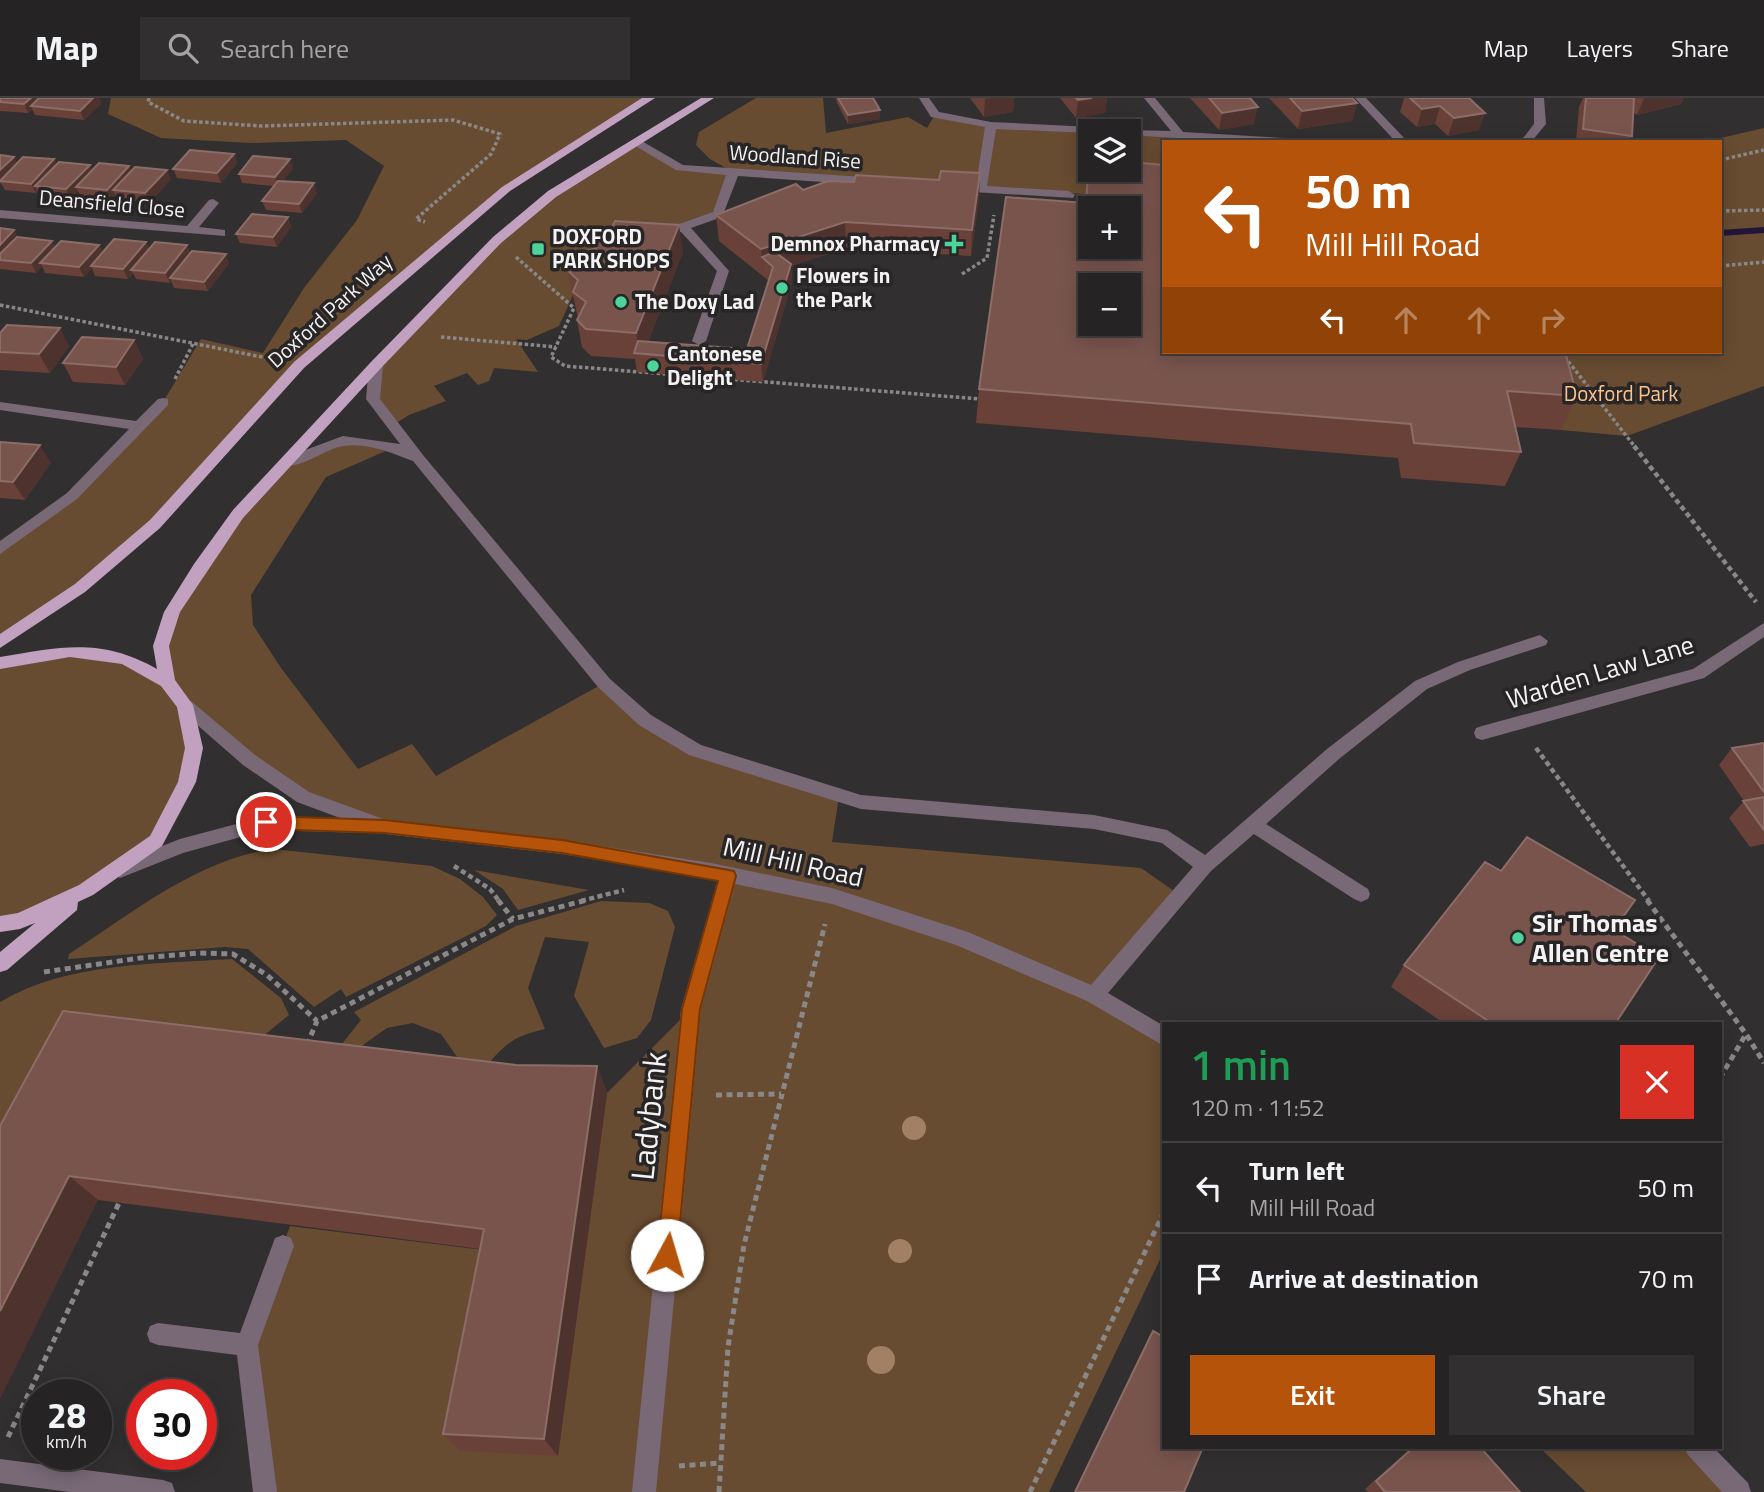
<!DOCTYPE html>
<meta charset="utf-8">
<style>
body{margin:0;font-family:"Titillium Web",sans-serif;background:#322f31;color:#f1f3f6;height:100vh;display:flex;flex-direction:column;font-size:26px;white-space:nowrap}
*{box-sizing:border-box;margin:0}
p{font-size:23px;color:#a4a4a6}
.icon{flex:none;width:38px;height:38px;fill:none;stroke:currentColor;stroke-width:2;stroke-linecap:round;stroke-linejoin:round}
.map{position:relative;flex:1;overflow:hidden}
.sheet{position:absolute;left:1162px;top:924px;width:560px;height:427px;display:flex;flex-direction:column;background:#262324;border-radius:0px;box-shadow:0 4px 18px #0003,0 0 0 2px #424041}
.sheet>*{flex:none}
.banner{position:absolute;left:1162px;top:42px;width:560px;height:214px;border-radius:0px;box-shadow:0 4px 18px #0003,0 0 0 2px #424041;background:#b45309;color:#fff;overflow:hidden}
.fabs{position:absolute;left:1078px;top:21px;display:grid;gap:14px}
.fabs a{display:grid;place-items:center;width:63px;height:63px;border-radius:0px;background:#262324;box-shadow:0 4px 18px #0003,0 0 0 2px #424041;font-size:35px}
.speed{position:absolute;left:21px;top:1281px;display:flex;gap:14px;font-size:35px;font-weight:700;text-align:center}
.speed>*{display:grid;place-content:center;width:91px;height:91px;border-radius:50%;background:#262324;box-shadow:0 4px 18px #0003,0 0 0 2px #424041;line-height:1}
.speed small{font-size:18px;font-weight:400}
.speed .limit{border:10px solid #d22;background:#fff;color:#111}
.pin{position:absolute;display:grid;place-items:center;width:60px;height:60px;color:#fff;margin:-30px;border:4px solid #fff;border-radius:50%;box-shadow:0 2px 7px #0007}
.me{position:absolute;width:77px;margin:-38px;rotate:6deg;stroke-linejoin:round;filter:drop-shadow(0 0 5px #0008)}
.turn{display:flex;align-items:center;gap:24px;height:147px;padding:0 28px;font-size:32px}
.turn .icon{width:91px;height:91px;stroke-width:2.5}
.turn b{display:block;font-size:49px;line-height:60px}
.lanes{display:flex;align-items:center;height:66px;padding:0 28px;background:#0003;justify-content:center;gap:35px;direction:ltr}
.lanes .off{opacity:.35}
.round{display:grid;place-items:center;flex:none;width:74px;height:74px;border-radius:0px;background:#322f31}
.headline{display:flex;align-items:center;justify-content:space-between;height:119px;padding:0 28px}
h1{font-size:42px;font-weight:600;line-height:52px;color:#1e9e55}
.action{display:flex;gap:14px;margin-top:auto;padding:14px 28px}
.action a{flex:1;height:80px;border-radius:0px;background:#b45309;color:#fff;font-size:28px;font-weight:600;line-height:80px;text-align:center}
.action a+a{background:#322f31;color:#f1f3f6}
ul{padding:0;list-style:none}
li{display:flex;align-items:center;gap:21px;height:91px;padding:0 28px;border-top:2px solid #424041}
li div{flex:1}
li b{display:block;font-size:26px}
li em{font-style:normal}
header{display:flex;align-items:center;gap:42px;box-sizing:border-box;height:98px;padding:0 35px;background:#262324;border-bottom:2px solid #424041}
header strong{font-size:33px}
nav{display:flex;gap:38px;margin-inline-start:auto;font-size:24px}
.search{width:490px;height:63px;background:#322f31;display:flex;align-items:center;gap:18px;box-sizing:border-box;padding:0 24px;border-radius:0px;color:#a4a4a6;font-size:26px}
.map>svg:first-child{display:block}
</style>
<header>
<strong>Map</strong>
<div class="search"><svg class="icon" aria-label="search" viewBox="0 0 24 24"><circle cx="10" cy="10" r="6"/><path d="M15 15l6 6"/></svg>Search here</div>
<nav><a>Map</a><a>Layers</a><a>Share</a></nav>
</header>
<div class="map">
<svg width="1764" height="1394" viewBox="0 0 1764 1394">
<rect width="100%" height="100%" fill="#322f30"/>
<path fill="#684c31" d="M111 0H650L506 91 299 267 155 426 0 544V451L72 398 163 304 201 241 263 255 304 190 357 122 384 68 346 42 251 45 161 40 108 16Z
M756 0H823L826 35 908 19 927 30 935 17 991 27 1090 33V72H1129V34L1301 44H1164V101L733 74 718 116 675 132 579 184 559 228 527 242 516 241 538 274 494 270 489 283 478 287 467 275 434 288 446 303 409 317 393 327 373 301 376 267 497 142 552 96 636 44 680 70 731 73 710 61 696 47 699 34Z
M1764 30V288L1627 338 1561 332 1542 260 1476 254H1720V44H1703Z
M343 343 395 349 326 379 251 497 253 527 281 570 358 671 412 646 436 678 604 585 695 652 839 698 832 744 1141 770 1181 798 1094 897 1164 939V1153L1049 1394H265L247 1247 290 1128 499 1154 558 1357 607 995 691 911 728 778 397 731 303 699 186 608 194 650 156 743 86 792 0 826V565L70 553 126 561 167 583 161 548 199 470 286 364Z
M273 751 432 768 460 781 483 799 497 817 486 828 346 899 341 891 314 909 248 851 225 849 68 861 69 856C131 816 198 761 273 751Z
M474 772 589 792 518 812 503 791Z
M601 803 649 805 668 813 675 829 651 922 637 940 604 950 574 898 589 844 545 839 528 890 545 931C518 937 508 943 490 964L460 963 441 936 413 925 387 930 360 949 341 947 361 922 354 914 516 828Z
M232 861 281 900 289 917 241 956 0 1103V904C68 864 155 866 232 861Z
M1539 1349H1696L1739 1394H1586Z"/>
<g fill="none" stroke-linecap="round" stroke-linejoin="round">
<path fill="#211638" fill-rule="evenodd" d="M1764 129V135L1720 138V132Z"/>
<path stroke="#898788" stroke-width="3.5" stroke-dasharray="3.5 2.5" stroke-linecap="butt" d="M149 0 148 4 184 23 262 28 453 22 500 36 491 56 416 121 425 124
M1720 62 1764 52
M1720 113 1764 112
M516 159 574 210 551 259 565 268 980 301
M1720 168 1764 164
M962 176 987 160 994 117
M0 207 267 260
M441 239 556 249
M1561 254 1635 349
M175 281 193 246"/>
<path stroke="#898788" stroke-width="4.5" stroke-dasharray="5 3.5" stroke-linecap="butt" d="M1634 348 1756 504
M1536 650 1649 803
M454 768 490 791 499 803
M581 803 624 792"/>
<path stroke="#898788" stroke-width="5" stroke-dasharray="6 4.5" stroke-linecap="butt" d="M498 802 513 821
M1647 802 1746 936 1764 965
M44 874 140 860 200 855 233 856 267 877 317 923
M307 947 317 923 513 821 587 802
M1720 980 1746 936
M716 997 781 996
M8 1339 119 1105
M679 1368 720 1365
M719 1394 728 1249 744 1147 825 826
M1030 1394 1164 1114"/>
<path fill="#796977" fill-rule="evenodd" d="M919 0H929L939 14 991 24 1113 30 1119 33 1090 35 996 31 987 88 1069 93 1075 97 1073 100 956 93 952 91V87H976L985 29 931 19Z
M1144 0H1155L1183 34 1301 41 1306 44H1239L1129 37V33L1125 32 1171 33Z
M1355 0H1366L1408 44H1396Z
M1534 0H1544L1546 26 1532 43 1515 44 1524 39 1534 26Z
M632 42H640L683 67 879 80 885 84 879 88 738 78 722 119 691 130 729 173 706 243 699 247 692 243 717 173 681 134H657L651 130 657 126 674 128 713 114 726 77 676 72 632 46Z
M213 101 219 105 199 129 225 132V138L0 120V112L187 128 209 102Z
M376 263 383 267 380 301 423 357 610 581 651 617 701 647 861 697 1094 717 1167 732 1205 757 1327 651 1415 583 1458 564 1540 537 1548 543 1546 547 1470 572 1427 591 1339 661 1266 726 1368 791 1370 796 1368 801 1361 804 1354 801 1254 736 1211 773 1108 895 1164 928V948L1087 903 956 847 832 806 735 786 701 911 656 1394H632L681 911 718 782 562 756 385 736 374 732 367 735 266 732 183 755 120 780 114 777 111 772 114 767 180 741 266 718 340 720 297 704 243 667 179 611 177 607 179 603H191L255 657 309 694 386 722 562 742 711 765 832 790 968 834 1091 887 1193 769 1162 745 1094 731 861 711 689 657 639 627 598 589 413 363C392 355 367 344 343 348 324 351 301 372 281 367L279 364 281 361 343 338 400 346 366 301 369 267Z
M163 300 168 301V307L77 401 0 456V443L67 395 129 331 0 312V304L136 323 158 301Z
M1764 525V539L1704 580 1482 642 1476 640 1474 635 1476 630 1482 628 1693 571Z
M283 1137 291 1140 294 1148 258 1247 277 1394H253L237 1257 158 1247 150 1244 147 1236 150 1228 158 1225 240 1235 275 1140Z
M1684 1349H1713L1748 1385 1751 1394H1722L1688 1357Z
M0 1361 163 1382 172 1385 175 1394H70L0 1385Z"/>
<path fill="#c1a1bf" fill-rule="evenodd" d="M642 0H655L510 93 304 270 160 430 85 494 0 550V536L75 486 150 422 294 264 502 89Z
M701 0H714L556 99 501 145 381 270 243 420 180 514 169 548 175 582 193 607 203 650 196 684 162 748 93 797 78 804 77 812 7 872 0 874V854L35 825 20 831 0 834V818L18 815 79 787 150 738 178 684 185 650 177 609 161 588 122 566 70 559 0 571V559C60 549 101 539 157 571L153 548 164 514 194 466 233 412 371 264 493 139 548 93Z"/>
</g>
<g fill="#a18063">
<circle cx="914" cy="1030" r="12"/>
<circle cx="900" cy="1153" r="12"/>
<circle cx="881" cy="1262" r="14"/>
</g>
<path fill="#694139" d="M0 0H99L101 6 84 22 35 17 32 11 28 15 0 13Z
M836 0H873L880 12V21L848 26 837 5Z
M970 0H1014L1013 14 984 19Z
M1060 0H1107L1105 15 1076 20Z
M1190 0H1250L1254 26 1219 32Z
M1269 0H1352L1357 5 1352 23 1298 31Z
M1404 0H1469L1479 32 1448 38 1435 26 1417 29 1400 14Z
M1583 0H1684L1681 6 1637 17 1633 14 1632 38 1629 44H1576L1579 9Z
M234 56 237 65 221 85 177 80 173 71Z
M0 57 17 65 90 67 92 72 129 68 131 72 171 81 150 104 117 101 115 97 111 101 81 99 78 93 71 100 40 97 37 93 36 95 5 92 1 85 0 86Z
M1089 62 1577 298 1561 332 1515 329 1521 354 1505 388 1401 380 1398 360 976 325 979 291 1085 105Z
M293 70 283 83 317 95 302 115 266 112 262 103 274 88 242 85 239 76Z
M803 92 979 101 971 158 846 150 791 168 792 184 763 284 637 274 635 261 591 258 582 249 577 222 578 220 567 172 683 154 648 244 747 251 769 183 719 143 716 117Z
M288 119 291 129 277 149 240 145 236 136Z
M0 130 18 139 56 149 99 147 103 154 149 151 191 155 229 165 208 193 174 190 171 183 170 185 136 181 133 175 128 181 95 178 92 170 84 179 45 175 42 168 36 175 0 171Z
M0 235 69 248 50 275 0 272Z
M134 242 143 261 125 287 73 284 63 265Z
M0 344 51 365 25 402 0 400Z
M1764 645V746L1750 749 1729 720 1744 703 1719 667 1732 650Z
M1501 773 1614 832 1615 926H1445L1391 889 1404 867Z
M516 967 597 968 607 995 558 1358 460 1353 443 1336 480 1151 98 1102 0 1028Z
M1153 1233 1184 1394H1074L1145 1248Z
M1412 1349H1480L1520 1394H1368L1365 1391Z"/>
<path fill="#4d322d" d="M31 0H45L31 8 32 11 28 15 24 6Z
M93 0H99L101 6 84 22 80 13Z
M993 0H1014L1013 14 984 19 985 1Z
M1092 0H1107L1105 15 1076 20 1078 2Z
M1644 0H1684L1681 6 1637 17Z
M1357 5 1352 23 1298 31 1302 13Z
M1440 8 1435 26 1417 29 1422 11Z
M1258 9 1254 26 1219 32 1222 15Z
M880 12V21L848 26V17Z
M1485 15 1479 32 1448 38 1454 20Z
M234 56 237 65 221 85 217 75Z
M14 59 19 68 0 83V72Z
M54 61 59 70 35 88 37 93 36 95 31 86Z
M290 61 293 70 279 88 275 79Z
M90 67 94 76 76 89 78 93 71 100 66 91Z
M129 68 133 77 113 92 115 97 111 101 107 92Z
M167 72 171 81 150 104 145 95Z
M980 75 979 101 971 158 972 132Z
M314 85 317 95 302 115 299 106Z
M288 119 291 129 277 149 273 139Z
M845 124 846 150 791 168 792 184 763 284 761 266 773 169 762 159 763 178 761 151Z
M679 127 683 154 643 256H640L636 235Z
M14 132 19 141 0 161V147Z
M52 143 57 152 40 165 42 168 36 175 31 165Z
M146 144 151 153 131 172 133 175 128 181 123 171Z
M99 147 104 156 91 168 92 170 84 179 79 169Z
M187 147 192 157 170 180 171 183 170 185 165 175Z
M226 156 229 165 208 193 204 184Z
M60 230 69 248 50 275 39 256Z
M134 242 143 261 125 287 116 269Z
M40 347 51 365 25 402 13 384Z
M597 968 607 995 558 1358 544 1341Z
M69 1078 98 1102 0 1301V1213Z"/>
<path fill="#78544d" stroke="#8c6d67" stroke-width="2" fill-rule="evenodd" d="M0 0H31L24 6 0 4Z
M39 0H93L80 13 31 8Z
M838 0H873L880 12 848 17Z
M1076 0H1092L1078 2Z
M1209 0H1250L1258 9 1222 15Z
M1290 0H1352L1357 5 1302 13Z
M1410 0H1469L1485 15 1454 20 1440 8 1422 11Z
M1586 0H1634L1632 38 1583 31Z
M190 52 234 56 217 75 173 71Z
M0 57 14 59 0 72Z
M253 58 290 61 275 79 239 76Z
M23 59 54 61 31 86 0 83Z
M1089 62 1090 72H1129V64L1164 67V254H1565L1577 298 1507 293 1521 354 1414 345 1411 326 979 291 1006 99 1086 105ZM1090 110H1129V149H1090ZM1090 187H1129V226H1090Z
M59 64 90 67 66 91 35 88Z
M99 65 129 68 107 92 76 89Z
M135 69 167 72 145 95 113 92Z
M941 73 980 75 972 132 845 124 761 151 716 117 796 86 803 92 828 83 854 84 856 77 939 82Z
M278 83 314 85 299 106 262 103Z
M252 116 288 119 273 139 236 136Z
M615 123 679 127 636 235 586 231 577 222 586 204 573 194 578 182 567 172 574 157 596 150 603 136H609Z
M0 130 14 132 0 147Z
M17 139 52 143 31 165 0 162V156Z
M114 141 146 144 123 171 91 168Z
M61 143 99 147 79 169 40 165Z
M155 144 187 147 165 175 131 172Z
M192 153 226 156 204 184 170 180Z
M775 154 791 166 761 266 634 255 638 243 747 251 773 169 762 159Z
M7 227 60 230 39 256 0 254V235Z
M82 239 134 242 116 269 63 265Z
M0 344 40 347 13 384 0 383Z
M1764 645V694L1732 650Z
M1764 699V732L1743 703Z
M1527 739 1635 802 1614 832 1659 859 1615 926H1493L1404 867 1485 764 1501 773Z
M63 913 516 967 597 968 544 1341 443 1336 484 1131 69 1078 0 1213V1028Z
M1153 1233 1164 1239V1349H1203L1184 1394H1075Z
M1414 1349H1480L1520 1394H1385L1376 1383Z"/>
<path fill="#b45309" stroke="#753606" stroke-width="2" d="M266 718 385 722 562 742 734 773 736 778 700 911 677 1157 674 1164 667 1167 660 1164 657 1157 682 911 718 783 562 755 385 735 266 731 261 729 258 724 261 720Z"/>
<g fill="#4dd39a" stroke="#282526" stroke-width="2.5">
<path d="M950.5 135.5h7v7h7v7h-7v7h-7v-7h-7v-7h7z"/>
<rect x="531" y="144" width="14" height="14" rx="3.5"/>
<circle cx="782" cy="190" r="7"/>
<circle cx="621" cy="204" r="7"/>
<circle cx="653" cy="268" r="7"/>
<circle cx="1518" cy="840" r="7"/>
</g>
<g text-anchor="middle" stroke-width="7" stroke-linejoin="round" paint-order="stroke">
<g font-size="21" fill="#f4f2f3" stroke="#282526">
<text transform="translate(795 59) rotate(4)" y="7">Woodland Rise</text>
<text transform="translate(112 106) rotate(5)" y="7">Deansfield Close</text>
<text transform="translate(330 213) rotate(-42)" y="7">Doxford Park Way</text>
</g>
<g font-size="21" font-weight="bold" fill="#f4f2f3" stroke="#282526" text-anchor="start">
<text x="552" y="146">DOXFORD<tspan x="552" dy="24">PARK SHOPS</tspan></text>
<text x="940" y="153" text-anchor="end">Demnox Pharmacy</text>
<text x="796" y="185">Flowers in<tspan x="796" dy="24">the Park</tspan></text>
<text x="635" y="211">The Doxy Lad</text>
<text x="667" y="263">Cantonese<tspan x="667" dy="24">Delight</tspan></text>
</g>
<g font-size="21" fill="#fbc38d" stroke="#282526">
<text x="1621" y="303">Doxford Park</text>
</g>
<g font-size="26" fill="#f4f2f3" stroke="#282526">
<text transform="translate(1600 574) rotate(-17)" y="9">Warden Law Lane</text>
<text transform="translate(793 764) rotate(13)" y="9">Mill Hill Road</text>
</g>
<g font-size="26" font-weight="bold" fill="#f4f2f3" stroke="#282526" text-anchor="start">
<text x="1532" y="834">Sir Thomas<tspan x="1532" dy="30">Allen Centre</tspan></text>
</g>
<g font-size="32" fill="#f4f2f3" stroke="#282526">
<text transform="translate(649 1018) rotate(-84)" y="11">Ladybank</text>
</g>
</g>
</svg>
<div class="fabs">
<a><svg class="icon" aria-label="layers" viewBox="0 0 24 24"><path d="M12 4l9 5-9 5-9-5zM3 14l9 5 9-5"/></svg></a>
<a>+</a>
<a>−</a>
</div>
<div class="speed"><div>28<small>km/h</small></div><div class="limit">30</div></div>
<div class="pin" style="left:266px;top:724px;background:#d93025"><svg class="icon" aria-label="arrive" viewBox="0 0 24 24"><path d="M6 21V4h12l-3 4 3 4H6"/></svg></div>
<svg class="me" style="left:667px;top:1157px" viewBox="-20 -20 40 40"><circle r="19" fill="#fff"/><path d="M0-13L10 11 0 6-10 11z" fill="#b45309"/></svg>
<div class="banner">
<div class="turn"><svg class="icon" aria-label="left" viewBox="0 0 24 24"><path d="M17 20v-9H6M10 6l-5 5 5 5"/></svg><div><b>50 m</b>Mill Hill Road</div></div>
<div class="lanes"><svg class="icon" aria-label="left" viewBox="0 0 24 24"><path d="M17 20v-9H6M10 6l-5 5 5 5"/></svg><svg class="icon off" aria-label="ahead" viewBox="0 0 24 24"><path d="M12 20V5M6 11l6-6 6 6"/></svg><svg class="icon off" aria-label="ahead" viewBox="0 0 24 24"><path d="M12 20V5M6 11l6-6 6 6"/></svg><svg class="icon off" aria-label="right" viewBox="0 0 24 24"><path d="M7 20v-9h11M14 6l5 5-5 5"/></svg></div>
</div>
<section class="sheet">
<div class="headline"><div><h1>1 min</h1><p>120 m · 11:52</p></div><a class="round" style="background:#d93025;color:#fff"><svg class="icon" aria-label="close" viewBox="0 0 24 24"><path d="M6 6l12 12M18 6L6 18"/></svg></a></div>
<ul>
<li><svg class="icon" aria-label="left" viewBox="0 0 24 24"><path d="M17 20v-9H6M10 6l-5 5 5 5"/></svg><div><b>Turn left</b><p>Mill Hill Road</p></div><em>50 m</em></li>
<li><svg class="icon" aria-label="arrive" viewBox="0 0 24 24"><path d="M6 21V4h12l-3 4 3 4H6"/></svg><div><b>Arrive at destination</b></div><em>70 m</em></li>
</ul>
<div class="action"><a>Exit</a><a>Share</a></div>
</section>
</div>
